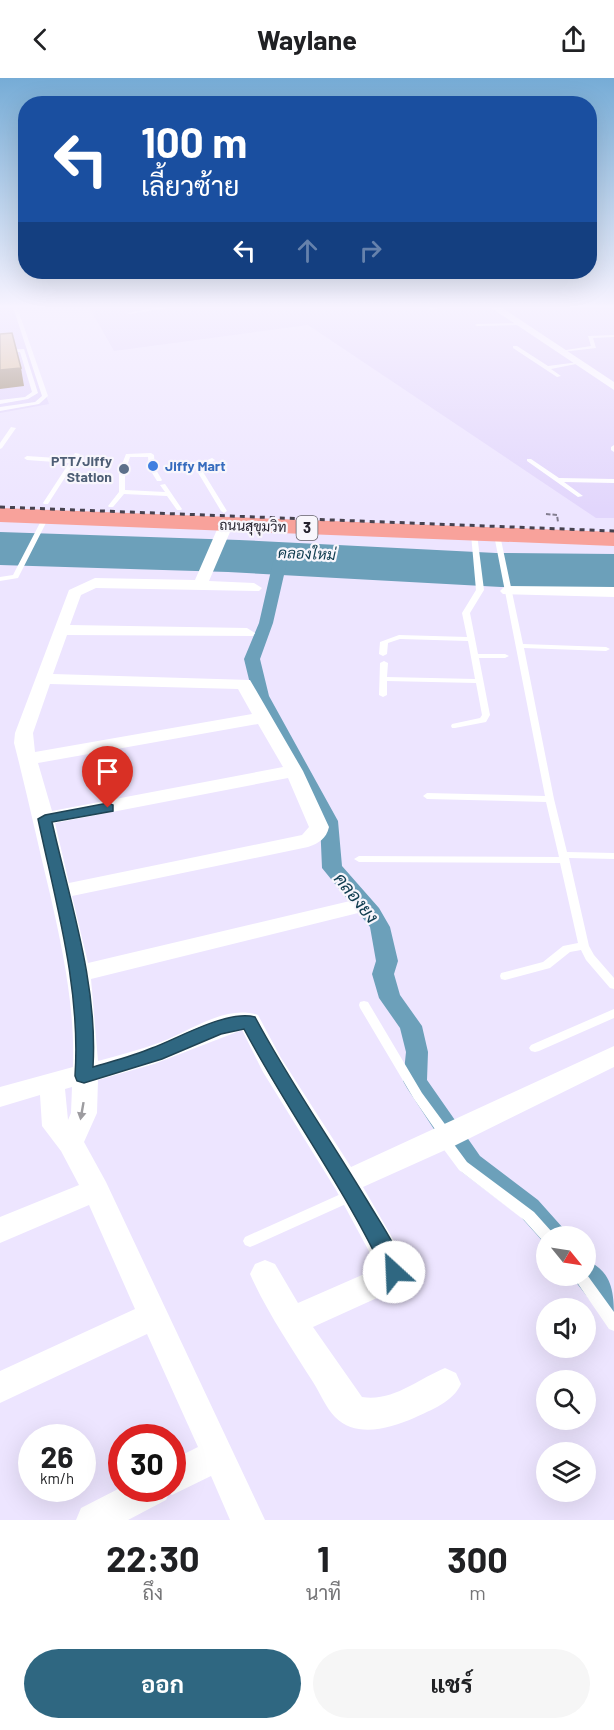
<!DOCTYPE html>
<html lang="th">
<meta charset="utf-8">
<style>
body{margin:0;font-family:Barlow,Sarabun,sans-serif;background:#f6f6f6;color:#202124;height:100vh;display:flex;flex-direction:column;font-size:22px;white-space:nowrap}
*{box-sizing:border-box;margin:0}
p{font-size:20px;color:#757577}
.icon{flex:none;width:33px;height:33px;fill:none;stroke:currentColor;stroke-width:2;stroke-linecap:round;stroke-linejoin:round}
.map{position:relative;height:1442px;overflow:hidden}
.side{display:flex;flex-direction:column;background:#fff;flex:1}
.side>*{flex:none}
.top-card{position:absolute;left:18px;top:18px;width:579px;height:183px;border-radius:24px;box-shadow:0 6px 24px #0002;background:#1a4fa0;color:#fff;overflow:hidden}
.needle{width:39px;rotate:120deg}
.controls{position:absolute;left:536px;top:1148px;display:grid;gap:12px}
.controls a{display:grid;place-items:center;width:60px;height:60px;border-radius:50%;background:#fff;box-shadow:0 6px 24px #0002;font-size:30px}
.speed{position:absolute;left:18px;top:1346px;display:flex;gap:12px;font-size:30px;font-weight:700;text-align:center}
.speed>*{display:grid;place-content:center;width:78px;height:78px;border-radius:50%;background:#fff;box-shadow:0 6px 24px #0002;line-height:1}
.speed small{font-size:15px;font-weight:400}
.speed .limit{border:9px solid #d22;background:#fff;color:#111}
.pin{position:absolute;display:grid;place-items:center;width:51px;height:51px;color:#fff;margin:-62px -26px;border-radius:50% 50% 50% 0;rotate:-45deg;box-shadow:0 0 6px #0007}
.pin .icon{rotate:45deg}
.me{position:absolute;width:66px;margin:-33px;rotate:335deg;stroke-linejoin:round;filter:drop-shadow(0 0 4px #0008)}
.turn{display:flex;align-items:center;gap:21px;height:126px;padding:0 24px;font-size:27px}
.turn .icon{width:78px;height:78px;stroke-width:2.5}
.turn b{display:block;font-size:42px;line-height:51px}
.lanes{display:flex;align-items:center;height:57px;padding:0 24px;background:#0003;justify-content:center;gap:30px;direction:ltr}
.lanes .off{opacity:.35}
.eta{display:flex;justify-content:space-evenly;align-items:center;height:102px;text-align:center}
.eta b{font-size:36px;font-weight:700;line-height:42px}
.primary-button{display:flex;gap:12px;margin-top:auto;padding:12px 24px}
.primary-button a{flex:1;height:69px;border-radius:36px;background:#2f6781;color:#fff;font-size:24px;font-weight:700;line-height:69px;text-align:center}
.primary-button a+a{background:#f6f6f6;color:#202124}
header{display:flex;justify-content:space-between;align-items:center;height:78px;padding:0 24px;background:#fff;font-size:27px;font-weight:700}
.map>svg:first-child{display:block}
</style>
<header><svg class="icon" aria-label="back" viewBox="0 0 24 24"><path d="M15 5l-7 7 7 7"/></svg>Waylane<svg class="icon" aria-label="share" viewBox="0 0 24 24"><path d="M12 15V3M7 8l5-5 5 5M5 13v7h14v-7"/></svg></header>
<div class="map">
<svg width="614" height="1442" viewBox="0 0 614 1442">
<rect width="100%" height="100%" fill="#ede5ff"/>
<path fill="#e2d6fc" d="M0 229H16L49 326 0 335Z
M89 229H614V440H596L308 247 114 273Z"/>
<path fill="#6ca0ba" d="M0 454 239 462 496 475 614 476V510L501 509 228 494 0 487Z"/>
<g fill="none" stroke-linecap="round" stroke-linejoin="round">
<path fill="#6ca0ba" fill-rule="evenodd" d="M282 471 289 475 273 545 260 581 269 618 338 743 342 788 379 830 390 849 398 883 394 896 400 917 422 948 428 974 427 1002 480 1078 538 1122 563 1150 567 1158H546V1167L520 1138 462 1094 407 1010 403 1003 406 974 400 950 379 920 372 896 376 883 370 849 322 790 320 743 253 618 244 581 259 545 275 475Z
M585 1182C614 1193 614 1217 614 1244L604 1240 575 1203 573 1197H585Z"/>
<path stroke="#837e90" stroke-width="2" stroke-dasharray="4.5 2" stroke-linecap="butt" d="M546 436 557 437 558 444"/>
<path fill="#fff" fill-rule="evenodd" d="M13 229H17L48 318 39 326 0 333V329L35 324 42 318Z
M161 229H175L129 236 127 235Z
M433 229H443L431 232 429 231Z
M522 245 520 247 477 248 475 247 477 246Z
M614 257V259L593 260 596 270 562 274 560 273 591 268 588 258Z
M513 268H517L548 288 579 284 581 285 551 291 561 298 557 299 513 270Z
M24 271 38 315 28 321 0 326V322L25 319 32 314 20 274H0V272Z
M11 349 16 350 2 370 0 371V365Z
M614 367V374L611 372V369Z
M75 375 80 376 48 426H44L43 425 69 385 27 382 24 380 27 378 71 381Z
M151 375 154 377 155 390 162 402 161 403H157L149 390 148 379H130L125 394V412L165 414 160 407 165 406 182 431 181 432H177L167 418 124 416 113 429H109L108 428 119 414V394L126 376Z
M212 380 215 382 214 383 200 389 227 433 224 435 221 433 194 388Z
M527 381H531L559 400 614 401V405L564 404 583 418 578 419 527 383Z
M46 437 49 439 18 500 0 503V499L13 497 43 439Z
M474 454 477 456 484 512 470 535 478 576H505L509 578 505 580H479L490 637 486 644 455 650H452L451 648 452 646 480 640 482 637 476 605 387 603V617L383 619 379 617 380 585 384 583 388 585 387 599 475 601 468 563 400 561 388 565 387 576 383 578 379 576 380 564 399 557 467 559 462 535 476 512 471 456Z
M497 455 500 457 523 566 606 569 610 571 606 573 524 570 554 721 567 774 614 775V781L569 780 589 868 594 877 614 900V911L610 910 586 882 581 872 570 874 550 890 505 902 501 901 500 898 501 895 543 884 563 868 578 865 560 785 359 784 354 781 359 778 559 779 546 724 427 721 423 718 427 715 545 718 494 457Z
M364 923 368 924 422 1015 450 1053 452 1057 450 1061 467 1084 534 1134 552 1154 554 1158H546V1164L542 1162 524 1142 459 1092 439 1065 437 1061 439 1057 414 1021 360 930 359 927 360 924Z
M614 931V940L539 973 535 974 531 973 529 970 531 967Z
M352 1111 357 1113 358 1117 357 1121 255 1167 250 1169 245 1167 243 1163 245 1159Z
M585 1194 614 1234V1253L609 1251 572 1197H585Z"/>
<path fill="#fff" fill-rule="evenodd" d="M490 229H501L614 304V312Z
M226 443 233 447 209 503 254 505 262 510 259 513 96 510 81 517 70 547 247 550 255 555 253 558 67 557 53 596 250 602 303 693 329 749C326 761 319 765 308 769L72 818 88 885 350 823 358 825 361 830 358 835 350 837 91 901 98 983C119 977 140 972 161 964 190 953 226 926 258 937L281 980 351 1089 614 968V989L452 1069 363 1109 401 1175 409 1194 399 1210 313 1249 362 1319C393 1324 418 1301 445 1290L456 1295 461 1306C453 1324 431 1332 414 1340 390 1350 357 1361 335 1339 326 1330 320 1315 313 1304 291 1269 267 1234 250 1196L255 1186 265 1182 275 1186 298 1225 378 1190 336 1112 263 994 242 952 154 986 98 1002 97 1035 84 1064 106 1104 265 1442H230L211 1398 172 1417 169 1415 166 1422 128 1442H76L81 1430 122 1409 172 1410V1382L198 1369 147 1256 0 1325V1293L135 1231 89 1127 0 1165V1139L79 1107 61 1073 42 1048 40 1017 0 1029V1009L73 989C75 930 63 873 50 816 38 767 27 715 14 665L15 655 69 512 95 500 195 502 219 447ZM50 606 238 611 252 636 35 674 33 655ZM258 646 283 689 52 733 38 685ZM288 700 309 749 302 757 69 805 55 745ZM72 1009 71 1035 68 1042 65 1011Z
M508 508 614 509V519L503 516 500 513 503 510Z"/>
<path fill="#f8a29b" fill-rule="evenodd" d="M0 430 614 454V468L0 444Z"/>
<path stroke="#46424f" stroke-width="3" stroke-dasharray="5 5" stroke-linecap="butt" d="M0 429 614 453"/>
</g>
<path fill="#998466" d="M21 290 24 308 0 311V292Z"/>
<path fill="#dbbd92" stroke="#998466" stroke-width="1.5" d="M12 255 21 290 0 292V256Z"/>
<defs><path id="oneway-solid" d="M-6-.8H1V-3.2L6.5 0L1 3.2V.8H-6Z" transform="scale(1.5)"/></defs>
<use fill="#9d9ca0" href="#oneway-solid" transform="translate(82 1033) rotate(100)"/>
<linearGradient id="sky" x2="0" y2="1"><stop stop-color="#76acd6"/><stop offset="0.53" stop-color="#f7f3ff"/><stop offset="1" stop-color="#f7f3ff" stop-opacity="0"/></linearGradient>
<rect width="614" height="431" fill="url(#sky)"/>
<path fill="#2f6781" stroke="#1f4354" stroke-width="1.5" d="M108 725 113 727V733L52 744C70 824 98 906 93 989 113 983 133 978 152 970 177 961 228 931 255 939 289 1003 331 1062 368 1124 381 1146 398 1169 404 1194L401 1201 394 1203 387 1201C347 1113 289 1036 244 951L221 956 162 981 84 1005 77 1003 75 998C81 911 56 826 38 741L45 737Z"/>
<circle fill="#3f7fe0" stroke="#f8f6fc" stroke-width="2" cx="153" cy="388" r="6"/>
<circle fill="#5c6f8a" stroke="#f8f6fc" stroke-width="2" cx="124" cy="391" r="6"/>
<g text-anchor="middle" stroke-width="4.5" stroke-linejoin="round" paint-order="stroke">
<g font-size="14" font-weight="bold" fill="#4e5e75" stroke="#f8f6fc" text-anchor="end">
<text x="112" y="388">PTT/Jiffy<tspan x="112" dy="16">Station</tspan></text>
</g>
<g font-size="14" font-weight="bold" fill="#366cbe" stroke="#f8f6fc" text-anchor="start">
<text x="165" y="393">Jiffy Mart</text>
</g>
<g font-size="14" fill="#25222d" stroke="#f8f6fc">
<text transform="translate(253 448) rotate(2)" y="5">ถนนสุขุมวิท</text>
</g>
<rect fill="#f8f6fc" stroke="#64626b" stroke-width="1.5" x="296.5" y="438" width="21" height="24" rx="4.5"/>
<g font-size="15" font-weight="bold" fill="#25222d">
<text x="307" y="455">3</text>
</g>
<g font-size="15" font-style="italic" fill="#0f3c4f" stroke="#f8f6fc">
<text transform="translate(307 476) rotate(2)" y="5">คลองใหม่</text>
</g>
<g font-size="18" font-style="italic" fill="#0f3c4f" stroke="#f8f6fc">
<text transform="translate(356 820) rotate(51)" y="6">คลองยง</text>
</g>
</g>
</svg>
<div class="controls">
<a><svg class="needle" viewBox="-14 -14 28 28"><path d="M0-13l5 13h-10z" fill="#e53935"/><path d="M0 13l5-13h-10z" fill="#757577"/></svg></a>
<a><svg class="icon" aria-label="sound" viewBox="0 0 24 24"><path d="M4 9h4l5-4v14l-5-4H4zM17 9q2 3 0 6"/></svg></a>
<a><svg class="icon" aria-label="search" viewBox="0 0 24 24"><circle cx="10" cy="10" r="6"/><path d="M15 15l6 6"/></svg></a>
<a><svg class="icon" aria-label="layers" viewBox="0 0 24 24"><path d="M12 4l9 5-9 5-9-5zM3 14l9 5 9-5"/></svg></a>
</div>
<div class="speed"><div>26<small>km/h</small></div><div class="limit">30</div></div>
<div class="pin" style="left:108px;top:730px;background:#d93025"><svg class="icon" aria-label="arrive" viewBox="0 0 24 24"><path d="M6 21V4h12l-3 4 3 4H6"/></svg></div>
<svg class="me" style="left:394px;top:1194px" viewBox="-20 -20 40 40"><circle r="19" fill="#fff"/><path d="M0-13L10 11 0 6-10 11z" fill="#2f6781"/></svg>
<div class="top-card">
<div class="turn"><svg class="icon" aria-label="left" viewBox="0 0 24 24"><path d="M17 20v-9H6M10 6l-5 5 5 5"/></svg><div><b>100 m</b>เลี้ยวซ้าย</div></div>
<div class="lanes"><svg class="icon" aria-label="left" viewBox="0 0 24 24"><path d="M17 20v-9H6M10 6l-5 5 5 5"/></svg><svg class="icon off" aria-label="ahead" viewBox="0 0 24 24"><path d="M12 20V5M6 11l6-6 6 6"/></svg><svg class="icon off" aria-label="right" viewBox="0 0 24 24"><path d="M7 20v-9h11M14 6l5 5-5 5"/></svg></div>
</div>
</div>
<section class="side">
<div class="eta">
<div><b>22:30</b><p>ถึง</p></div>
<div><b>1</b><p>นาที</p></div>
<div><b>300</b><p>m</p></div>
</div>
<div class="primary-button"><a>ออก</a><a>แชร์</a></div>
</section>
